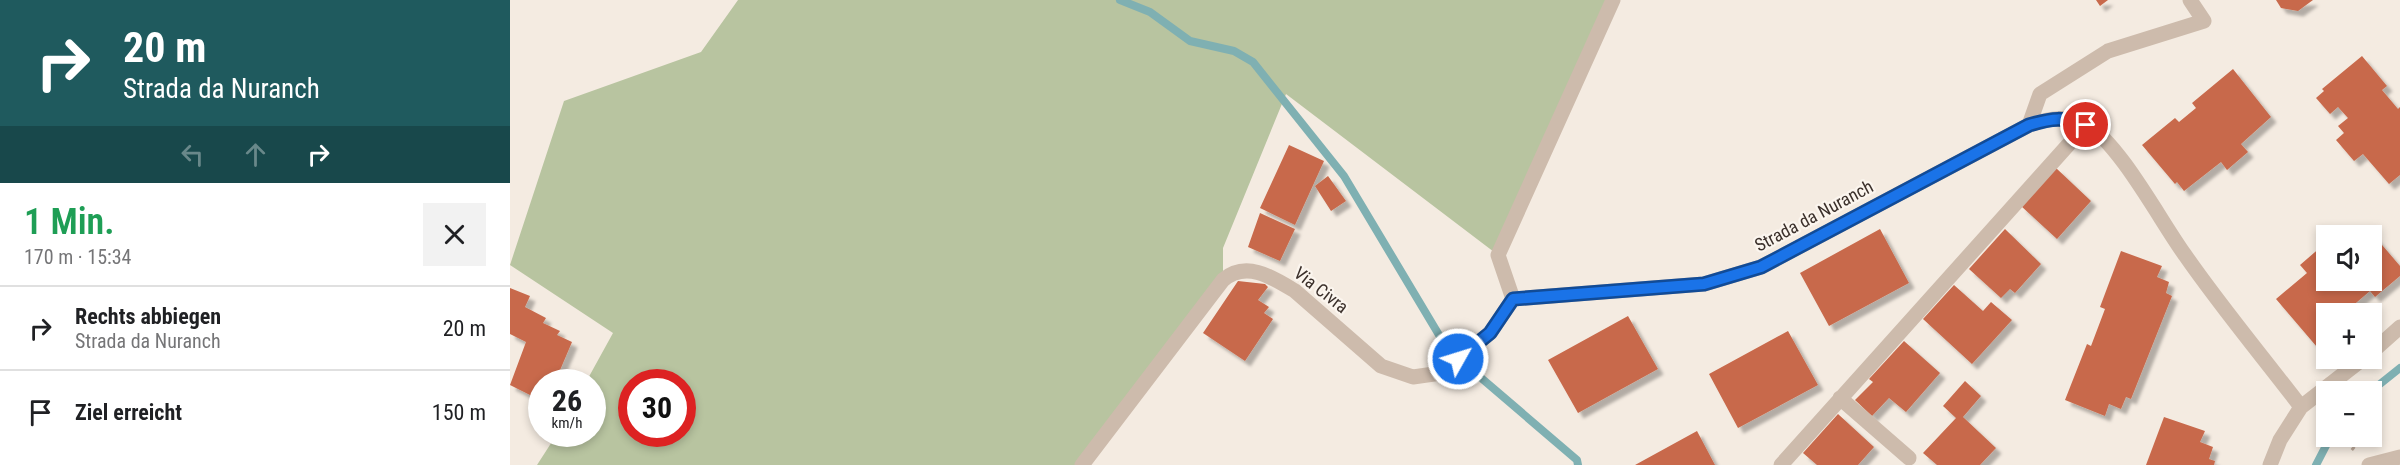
<!DOCTYPE html>
<html lang="de">
<meta charset="utf-8">
<style>
body{margin:0;font-family:"Roboto Condensed",sans-serif;background:#f2f2f2;color:#202124;height:100vh;display:flex;flex-direction:column;font-size:22px;white-space:nowrap}
*{box-sizing:border-box;margin:0}
p{font-size:20px;color:#757577}
.icon{flex:none;width:33px;height:33px;fill:none;stroke:currentColor;stroke-width:2;stroke-linecap:round;stroke-linejoin:round}
.map{position:relative;flex:1;overflow:hidden}
.drawer{display:flex;flex-direction:column;background:#fff;width:510px}
.drawer>*{flex:none}
.banner{background:#1f5a5e;color:#fff;overflow:hidden}
.buttons{position:absolute;left:1806px;top:225px;display:grid;gap:12px}
.buttons a{display:grid;place-items:center;width:66px;height:66px;border-radius:0px;background:#fff;box-shadow:0 3px 9px #0003;font-size:30px}
.speed{position:absolute;left:18px;top:369px;display:flex;gap:12px;font-size:30px;font-weight:700;text-align:center}
.speed>*{display:grid;place-content:center;width:78px;height:78px;border-radius:50%;background:#fff;box-shadow:0 3px 9px #0003;line-height:1}
.speed small{font-size:15px;font-weight:400}
.speed .limit{border:9px solid #d22;background:#fff;color:#111}
.pin{position:absolute;display:grid;place-items:center;width:51px;height:51px;color:#fff;margin:-26px;border:3px solid #fff;border-radius:50%;box-shadow:0 2px 6px #0007}
.me{position:absolute;width:66px;margin:-33px;rotate:51deg;stroke-linejoin:round;filter:drop-shadow(0 0 4px #0008)}
.turn{display:flex;align-items:center;gap:21px;height:126px;padding:0 24px;font-size:27px}
.turn .icon{width:78px;height:78px;stroke-width:2.5}
.turn b{display:block;font-size:42px;line-height:51px}
.lanes{display:flex;align-items:center;height:57px;padding:0 24px;background:#0003;justify-content:center;gap:30px;direction:ltr}
.lanes .off{opacity:.35}
.round{display:grid;place-items:center;flex:none;width:63px;height:63px;border-radius:0px;background:#f2f2f2}
.overview{display:flex;align-items:center;justify-content:space-between;height:102px;padding:0 24px}
h1{font-size:36px;font-weight:600;line-height:45px;color:#1e9e55}
ul{padding:0;list-style:none}
li{display:flex;align-items:center;gap:18px;height:84px;padding:0 24px;border-top:2px solid #e0e0e0}
li div{flex:1}
li b{display:block;font-size:22px}
li em{font-style:normal}
main{display:flex;flex:1;min-height:0}
.map>svg:first-child{display:block}
</style>
<main>
<section class="drawer">
<div class="banner">
<div class="turn"><svg class="icon" aria-label="right" viewBox="0 0 24 24"><path d="M7 20v-9h11M14 6l5 5-5 5"/></svg><div><b>20 m</b>Strada da Nuranch</div></div>
<div class="lanes"><svg class="icon off" aria-label="left" viewBox="0 0 24 24"><path d="M17 20v-9H6M10 6l-5 5 5 5"/></svg><svg class="icon off" aria-label="ahead" viewBox="0 0 24 24"><path d="M12 20V5M6 11l6-6 6 6"/></svg><svg class="icon" aria-label="right" viewBox="0 0 24 24"><path d="M7 20v-9h11M14 6l5 5-5 5"/></svg></div>
</div>
<div class="overview"><div><h1>1 Min.</h1><p>170 m · 15:34</p></div><a class="round"><svg class="icon" aria-label="close" viewBox="0 0 24 24"><path d="M6 6l12 12M18 6L6 18"/></svg></a></div>
<ul>
<li><svg class="icon" aria-label="right" viewBox="0 0 24 24"><path d="M7 20v-9h11M14 6l5 5-5 5"/></svg><div><b>Rechts abbiegen</b><p>Strada da Nuranch</p></div><em>20 m</em></li>
<li><svg class="icon" aria-label="arrive" viewBox="0 0 24 24"><path d="M6 21V4h12l-3 4 3 4H6"/></svg><div><b>Ziel erreicht</b></div><em>150 m</em></li>
</ul>
</section>
<div class="map">
<svg width="1890" height="465" viewBox="0 0 1890 465">
<defs>
<filter id="shadow"><feDropShadow dx="5.5" dy="5.5" stdDeviation="1.5" flood-color="#0004"/></filter>
</defs>
<rect width="100%" height="100%" fill="#f4ebe1"/>
<path fill="#b8c4a0" fill-rule="evenodd" d="M228 0H1103L988 255 776 94 713 248V280L572 465H27L47 434H82V382H76L103 333 0 265 54 101 191 52ZM122 382H172V434H122Z"/>
<g fill="none" stroke-linecap="round" stroke-linejoin="round">
<path stroke="#7fb0b2" stroke-width="8" d="M610 0 640 12 680 41 724 51 743 62 834 176 938 350
M963 371 1067 460 1068 465
M1860 392 1890 368
M1806 465 1821 436"/>
</g>
<path fill="#c8694b" filter="url(#shadow)" d="M1586 0H1598L1590 6Z
M1766 0H1803L1788 11 1771 8Z
M1852 56 1877 86 1872 90 1888 109 1890 107V175L1879 184 1853 154 1844 161 1826 140 1834 133 1828 126 1838 118 1828 107 1820 114 1806 98 1814 91 1812 89Z
M1723 69 1761 117 1731 144 1738 152 1717 170 1711 162 1674 191 1667 182 1665 184 1632 145 1665 118 1669 122 1686 108 1682 103Z
M779 145 814 161 785 225 750 208Z
M1546 168 1581 201 1547 239 1511 206Z
M818 176 836 201 821 211 805 186Z
M750 213 785 229 770 261 738 247Z
M1855 225 1890 266V276L1865 297 1860 291 1840 308 1845 314H1816V339L1807 347 1766 299 1797 273 1790 265 1812 246 1816 251V280H1862V236H1842Z
M1370 229 1399 283 1319 326 1290 273Z
M1495 229 1531 264 1505 293 1500 289 1491 298 1459 269Z
M1611 251 1652 266 1647 277 1659 282 1656 293 1662 296 1621 399 1616 397 1611 409 1599 404 1595 416 1555 400 1577 344 1581 346 1595 309 1590 307Z
M728 281 755 284 758 287 748 300 759 307 754 313 763 319 735 361 693 333Z
M1444 285 1473 311 1481 302 1502 320 1462 364 1413 319Z
M0 288 20 296 15 307 36 318 33 323 50 331 47 335 62 342 45 382H32V401L0 385 16 342 0 334Z
M1118 316 1148 369 1068 413 1038 360Z
M1278 331 1308 385 1228 428 1199 374Z
M1394 341 1430 373 1396 412 1379 398 1362 416 1345 400 1363 382 1359 379Z
M1455 381 1471 396 1453 417 1486 448 1470 465H1427L1413 453 1446 418 1433 406Z
M1328 414 1364 447 1348 465H1307L1293 453Z
M1654 417 1695 431 1690 442 1703 447 1699 459 1705 461 1704 465H1636Z
M1187 431 1205 465H1125Z"/>
<g fill="none" stroke-linecap="round" stroke-linejoin="round">
<path stroke="#b9a596" stroke-width="4" stroke-dasharray="3 3" stroke-linecap="butt" d="M1808 421 1816 428
M1828 436 1845 450"/>
<path stroke="#cdbbac" stroke-width="15" d="M1519 125 1530 94 1598 51 1694 21 1680 0
M1330 398 1399 458
M1271 465 1576 125"/>
<path stroke="#cdbbac" stroke-width="15" d="M1003 299 1194 284 1251 267 1519 125C1538 119 1558 114 1577 125 1610 144 1651 222 1675 255 1711 307 1753 357 1791 407
M1003 299 988 255 1103 0
M1862 352 1890 327
M572 465 713 280C736 260 762 277 785 291L871 366 903 377 931 373 980 333 1003 299
M1760 465 1770 440 1791 407 1854 358
M1859 465 1890 457"/>
</g>
<g fill="none" stroke-linecap="round" stroke-linejoin="round">
<g stroke="#114b97" stroke-width="15">
<path id="route" d="M948 359 980 333 1003 299 1194 284 1251 267 1519 125C1543 118 1553 117 1576 125"/>
</g>
<use href="#route" stroke="#1a73e8" stroke-width="10"/>
</g>
<g text-anchor="middle" stroke-width="4.5" stroke-linejoin="round" paint-order="stroke">
<g font-size="18" fill="#3b302b" stroke="#fbf5ee">
<text transform="translate(1304 216) rotate(-28)" y="6">Strada da Nuranch</text>
<text transform="translate(811 290) rotate(38)" y="6">Via Civra</text>
</g>
</g>
</svg>
<div class="buttons">
<a><svg class="icon" aria-label="sound" viewBox="0 0 24 24"><path d="M4 9h4l5-4v14l-5-4H4zM17 9q2 3 0 6"/></svg></a>
<a>+</a>
<a>−</a>
</div>
<div class="speed"><div>26<small>km/h</small></div><div class="limit">30</div></div>
<div class="pin" style="left:1576px;top:125px;background:#d93025"><svg class="icon" aria-label="arrive" viewBox="0 0 24 24"><path d="M6 21V4h12l-3 4 3 4H6"/></svg></div>
<svg class="me" style="left:948px;top:359px" viewBox="-20 -20 40 40"><circle r="17" fill="#1a73e8" stroke="#fff" stroke-width="3"/><path d="M0-11L8 9 0 5-8 9z" fill="#fff"/></svg>
</div>
</main>
